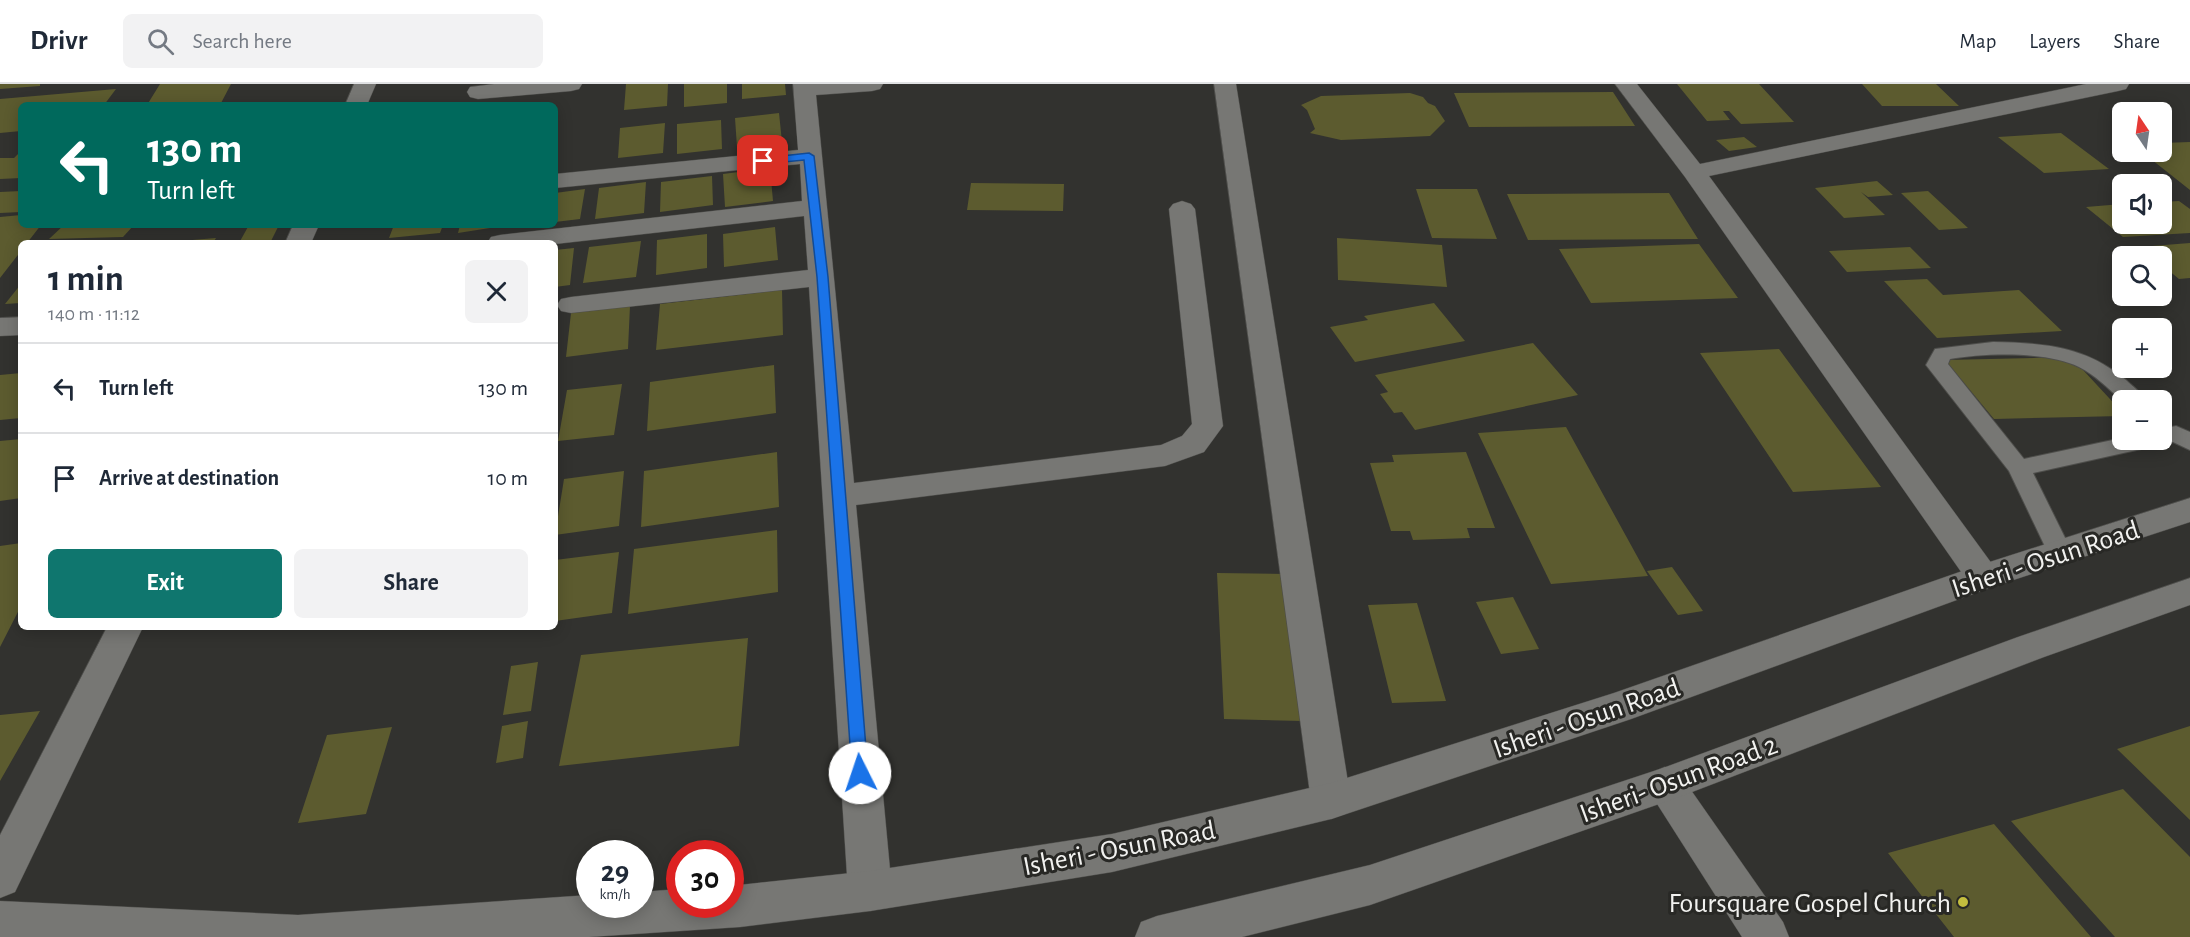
<!DOCTYPE html>
<meta charset="utf-8">
<style>
body{margin:0;font-family:"Alegreya Sans",sans-serif;background:#f2f2f3;color:#1f2937;height:100vh;display:flex;flex-direction:column;font-size:22px;white-space:nowrap}
*{box-sizing:border-box;margin:0}
p{font-size:20px;color:#747a83}
.icon{flex:none;width:33px;height:33px;fill:none;stroke:currentColor;stroke-width:2;stroke-linecap:round;stroke-linejoin:round}
.map{position:relative;flex:1;overflow:hidden}
.drawer{position:absolute;left:18px;top:156px;width:540px;height:390px;display:flex;flex-direction:column;background:#fff;border-radius:9px;box-shadow:0 3px 15px #0003}
.drawer>*{flex:none}
.top-card{position:absolute;left:18px;top:18px;width:540px;height:126px;border-radius:9px;box-shadow:0 3px 15px #0003;background:#00695c;color:#fff;overflow:hidden}
.needle{width:39px;rotate:347deg}
.fabs{position:absolute;left:2112px;top:18px;display:grid;gap:12px}
.fabs a{display:grid;place-items:center;width:60px;height:60px;border-radius:9px;background:#fff;box-shadow:0 3px 15px #0003;font-size:30px}
.speed{position:absolute;left:576px;top:756px;display:flex;gap:12px;font-size:30px;font-weight:700;text-align:center}
.speed>*{display:grid;place-content:center;width:78px;height:78px;border-radius:50%;background:#fff;box-shadow:0 3px 15px #0003;line-height:1}
.speed small{font-size:15px;font-weight:400}
.speed .limit{border:9px solid #d22;background:#fff;color:#111}
.pin{position:absolute;display:grid;place-items:center;width:51px;height:51px;color:#fff;margin:-26px;border-radius:12px;box-shadow:0 3px 9px #0006}
.me{position:absolute;width:66px;margin:-33px;rotate:356deg;stroke-linejoin:round;filter:drop-shadow(0 0 4px #0008)}
.turn{display:flex;align-items:center;gap:21px;height:126px;padding:0 30px;font-size:27px}
.turn .icon{width:78px;height:78px;stroke-width:2.5}
.turn b{display:block;font-size:42px;line-height:51px}
.round{display:grid;place-items:center;flex:none;width:63px;height:63px;border-radius:9px;background:#f2f2f3}
.overview{display:flex;align-items:center;justify-content:space-between;height:102px;padding:0 30px}
h1{font-size:36px;font-weight:700;line-height:45px}
.primary-button{display:flex;gap:12px;margin-top:auto;padding:12px 30px}
.primary-button a{flex:1;height:69px;border-radius:9px;background:#0f766e;color:#fff;font-size:24px;font-weight:700;line-height:69px;text-align:center}
.primary-button a+a{background:#f2f2f3;color:#1f2937}
ul{padding:0;list-style:none}
li{display:flex;align-items:center;gap:18px;height:90px;padding:0 30px;border-top:2px solid #e0e1e3}
li div{flex:1}
li b{display:block;font-size:22px}
li em{font-style:normal}
header{display:flex;align-items:center;gap:36px;box-sizing:border-box;height:84px;padding:0 30px;background:#fff;border-bottom:2px solid #e0e1e3}
header strong{font-size:28px}
nav{display:flex;gap:33px;margin-inline-start:auto;font-size:21px}
.search{width:420px;height:54px;background:#f2f2f3;display:flex;align-items:center;gap:15px;box-sizing:border-box;padding:0 21px;border-radius:9px;color:#747a83;font-size:22px}
.map>svg:first-child{display:block}
</style>
<header>
<strong>Drivr</strong>
<div class="search"><svg class="icon" aria-label="search" viewBox="0 0 24 24"><circle cx="10" cy="10" r="6"/><path d="M15 15l6 6"/></svg>Search here</div>
<nav><a>Map</a><a>Layers</a><a>Share</a></nav>
</header>
<div class="map">
<svg width="2190" height="853" viewBox="0 0 2190 853">
<rect width="100%" height="100%" fill="#32322f"/>
<path fill="#5c5b2f" d="M0 0H40V2L0 5Z
M160 0H231L220 21H147Z
M626 0H668L667 22 624 26Z
M684 0H727V19L684 23Z
M742 0H785L786 11 742 15Z
M1677 0H1759L1794 38 1741 40 1729 27H1723L1730 36 1707 37Z
M1862 0H1936L1959 22H1882Z
M116 5 104 21H21V47L0 49V15Z
M1613 8 1635 42 1469 43 1454 9Z
M1410 9 1423 13 1428 19 1435 22 1445 37 1430 52 1341 56 1310 49 1315 45 1307 26 1301 21 1321 12Z
M779 29 782 58 737 63 735 34Z
M721 36 722 65 677 70V40Z
M665 39 663 69 618 74 620 44Z
M2061 49 2109 85 2044 89 1998 53Z
M1744 53 1757 63 1729 67 1716 56Z
M2190 58V106L2142 68H2162V59Z
M21 67V94L0 95V74H14Z
M770 84 773 117 725 123 723 90Z
M712 92 713 121 660 128 661 98Z
M1877 97 1893 111 1868 113 1861 108 1885 131 1844 134 1815 104Z
M646 98 644 129 595 135 599 104Z
M971 99 1064 100 1063 127 967 126Z
M585 105 580 135 555 138V109Z
M1416 105H1477L1497 155 1432 154Z
M21 107V128L0 129V108Z
M1928 107 1968 144 1939 146 1901 109Z
M1669 109 1698 155 1528 156 1507 110Z
M2179 117 2190 125V149L2123 153 2086 123 2122 120V140H2162V118Z
M21 131V141H41L27 159H21V167L0 194V133Z
M64 141H134L123 153 49 155Z
M249 141H279L270 159H239Z
M394 141H443L440 149 389 154Z
M460 141H509L458 149Z
M775 143 778 176 724 183 723 150Z
M707 150V184L656 191 657 156Z
M216 154 213 159H180V157Z
M1337 154 1442 161 1447 203 1338 196Z
M641 157 636 193 583 199 589 163Z
M2190 159V194L2179 195 2162 181V172H2150L2139 163Z
M1699 160 1738 214 1591 219 1559 165Z
M1910 163 1931 184 1847 188 1829 167Z
M574 164 570 201 555 203V166Z
M1927 195 1943 211 2019 206 2062 247 1937 254 1884 197Z
M21 200V219L5 220Z
M782 206 783 251 656 266 660 220Z
M1434 219 1465 257 1355 278 1330 243 1368 236 1364 232Z
M630 222 628 265 566 273 571 229Z
M1533 259 1578 311 1415 346 1402 328 1394 329 1380 310 1388 308 1375 291Z
M1779 265 1881 403 1793 408 1700 269Z
M2071 273 2122 328V332L1994 335 1945 276Z
M774 281 776 329 647 347 650 298Z
M21 289V334L0 336V291Z
M622 300 614 351 558 357 567 306Z
M1566 343 1648 492 1551 500 1478 349Z
M21 355V414L0 417V357Z
M777 368 779 423 641 443 644 387Z
M1466 368 1495 444H1467L1470 454 1413 456 1410 447H1391L1370 379 1394 378 1392 371Z
M624 387 619 442 555 451 564 395Z
M777 446 778 508 628 530 634 465Z
M21 459V522L0 563V462Z
M619 468 612 529 555 537V476Z
M1672 483 1703 527 1678 531 1647 487Z
M1217 489 1287 490 1303 637 1224 635Z
M1513 513 1539 565 1501 570 1476 518Z
M1417 519 1446 617 1392 619 1368 521Z
M748 554 739 662 559 682 581 571Z
M538 578 531 627 503 631 511 582Z
M40 627 0 697V631Z
M528 637 523 674 496 679 502 642Z
M2190 642V736L2117 665Z
M392 643 366 730 298 739 327 651Z
M2123 705 2190 773V853H2115L2011 737Z
M1994 740 2091 853H1954L1888 769Z"/>
<g fill="none" stroke-linecap="round" stroke-linejoin="round">
<g stroke="#4e4e4b" stroke-width="2">
<path id="lane" d="M1993 258C2045 259 2085 262 2126 296 2133 303 2141 308 2146 316L2122 317C2109 305 2095 291 2079 283 2047 267 1985 269 1950 275L1948 280 2024 375 2122 354 2162 356V345L2176 342 2190 348V366L2173 358 2033 389 2072 468 2069 475 2060 477 2051 475 2009 387 1926 281 1935 265Z"/>
</g>
<g stroke="#4e4e4b" stroke-width="1">
<path id="street" d="M354 0H376L367 21H345Z
M494 0H582L579 5 571 7 478 15 470 13 467 8 470 3Z
M793 0H883L880 5 872 7 816 11 854 399 1161 361 1182 352 1192 340 1169 125 1173 120 1182 117 1191 120 1195 125 1223 342 1204 368 1165 382 856 421 892 807 885 821 870 827 855 821 848 807 809 203 571 229 561 227 557 221 561 215 571 213 808 186 804 132 555 160 487 159 491 153 500 151 802 117 800 80 555 104V90L798 66Z
M1214 0H1236L1351 717 1345 730 1331 735 1317 730 1311 717Z
M1615 0H1637L1700 80 2086 0H2129L2126 5 2118 7 1709 92 1995 484 2000 493 1995 502 1983 506 1971 502 1685 93Z
M293 141H319L311 159H285Z
M21 233V251L0 252V234Z
M107 543H143L15 808 0 814V751Z
M1665 683 1679 689 1783 838 1789 853H1742L1645 701 1651 689Z"/>
</g>
<g stroke="#4e4e4b" stroke-width="1">
<path id="secondary" d="M2190 414V438L1995 502 1631 635 1331 735 1112 788 870 827 740 843 589 853H0V817L298 831 590 811V820H640V808L680 805V820H730V802L870 787 1112 750 1331 699 1614 609 1971 484Z
M2190 494V521L2044 573 1679 713 1370 821 1242 853H1135L1141 838 1157 832 1370 781 1663 684 2018 553Z"/>
</g>
<use href="#lane" fill="#777774" fill-rule="evenodd"/>
<use href="#street" fill="#777774" fill-rule="evenodd"/>
<use href="#secondary" fill="#777774" fill-rule="evenodd"/>
</g>
<path fill="#1a73e8" stroke="#114b97" stroke-width="1.5" d="M809 69 814 72 828 193 868 689 866 694 860 696 854 694 852 689 817 193 804 76 763 80 758 77 763 74Z"/>
<circle fill="#c3bd3e" stroke="#282825" stroke-width="2" cx="1963" cy="818" r="6"/>
<g text-anchor="middle" stroke-width="6" stroke-linejoin="round" paint-order="stroke">
<g font-size="28" fill="#f1f1ef" stroke="#282825">
<text transform="translate(2045 474) rotate(-18)" y="10">Isheri - Osun Road</text>
<text transform="translate(1586 633) rotate(-19)" y="10">Isheri - Osun Road</text>
<text transform="translate(1678 694) rotate(-20)" y="10">Isheri- Osun Road 2</text>
<text transform="translate(1119 763) rotate(-11)" y="10">Isheri - Osun Road</text>
</g>
<g font-size="28" fill="#f1f1ef" stroke="#282825" text-anchor="end">
<text x="1951" y="828">Foursquare Gospel Church</text>
</g>
</g>
</svg>
<div class="fabs">
<a><svg class="needle" viewBox="-14 -14 28 28"><path d="M0-13l5 13h-10z" fill="#e53935"/><path d="M0 13l5-13h-10z" fill="#747a83"/></svg></a>
<a><svg class="icon" aria-label="sound" viewBox="0 0 24 24"><path d="M4 9h4l5-4v14l-5-4H4zM17 9q2 3 0 6"/></svg></a>
<a><svg class="icon" aria-label="search" viewBox="0 0 24 24"><circle cx="10" cy="10" r="6"/><path d="M15 15l6 6"/></svg></a>
<a>+</a>
<a>−</a>
</div>
<div class="speed"><div>29<small>km/h</small></div><div class="limit">30</div></div>
<div class="pin" style="left:763px;top:77px;background:#d93025"><svg class="icon" aria-label="arrive" viewBox="0 0 24 24"><path d="M6 21V4h12l-3 4 3 4H6"/></svg></div>
<svg class="me" style="left:860px;top:689px" viewBox="-20 -20 40 40"><circle r="19" fill="#fff"/><path d="M0-13L10 11 0 6-10 11z" fill="#1a73e8"/></svg>
<div class="top-card">
<div class="turn"><svg class="icon" aria-label="left" viewBox="0 0 24 24"><path d="M17 20v-9H6M10 6l-5 5 5 5"/></svg><div><b>130 m</b>Turn left</div></div>
</div>
<section class="drawer">
<div class="overview"><div><h1>1 min</h1><p>140 m · 11:12</p></div><a class="round"><svg class="icon" aria-label="close" viewBox="0 0 24 24"><path d="M6 6l12 12M18 6L6 18"/></svg></a></div>
<ul>
<li><svg class="icon" aria-label="left" viewBox="0 0 24 24"><path d="M17 20v-9H6M10 6l-5 5 5 5"/></svg><div><b>Turn left</b></div><em>130 m</em></li>
<li><svg class="icon" aria-label="arrive" viewBox="0 0 24 24"><path d="M6 21V4h12l-3 4 3 4H6"/></svg><div><b>Arrive at destination</b></div><em>10 m</em></li>
</ul>
<div class="primary-button"><a>Exit</a><a>Share</a></div>
</section>
</div>
